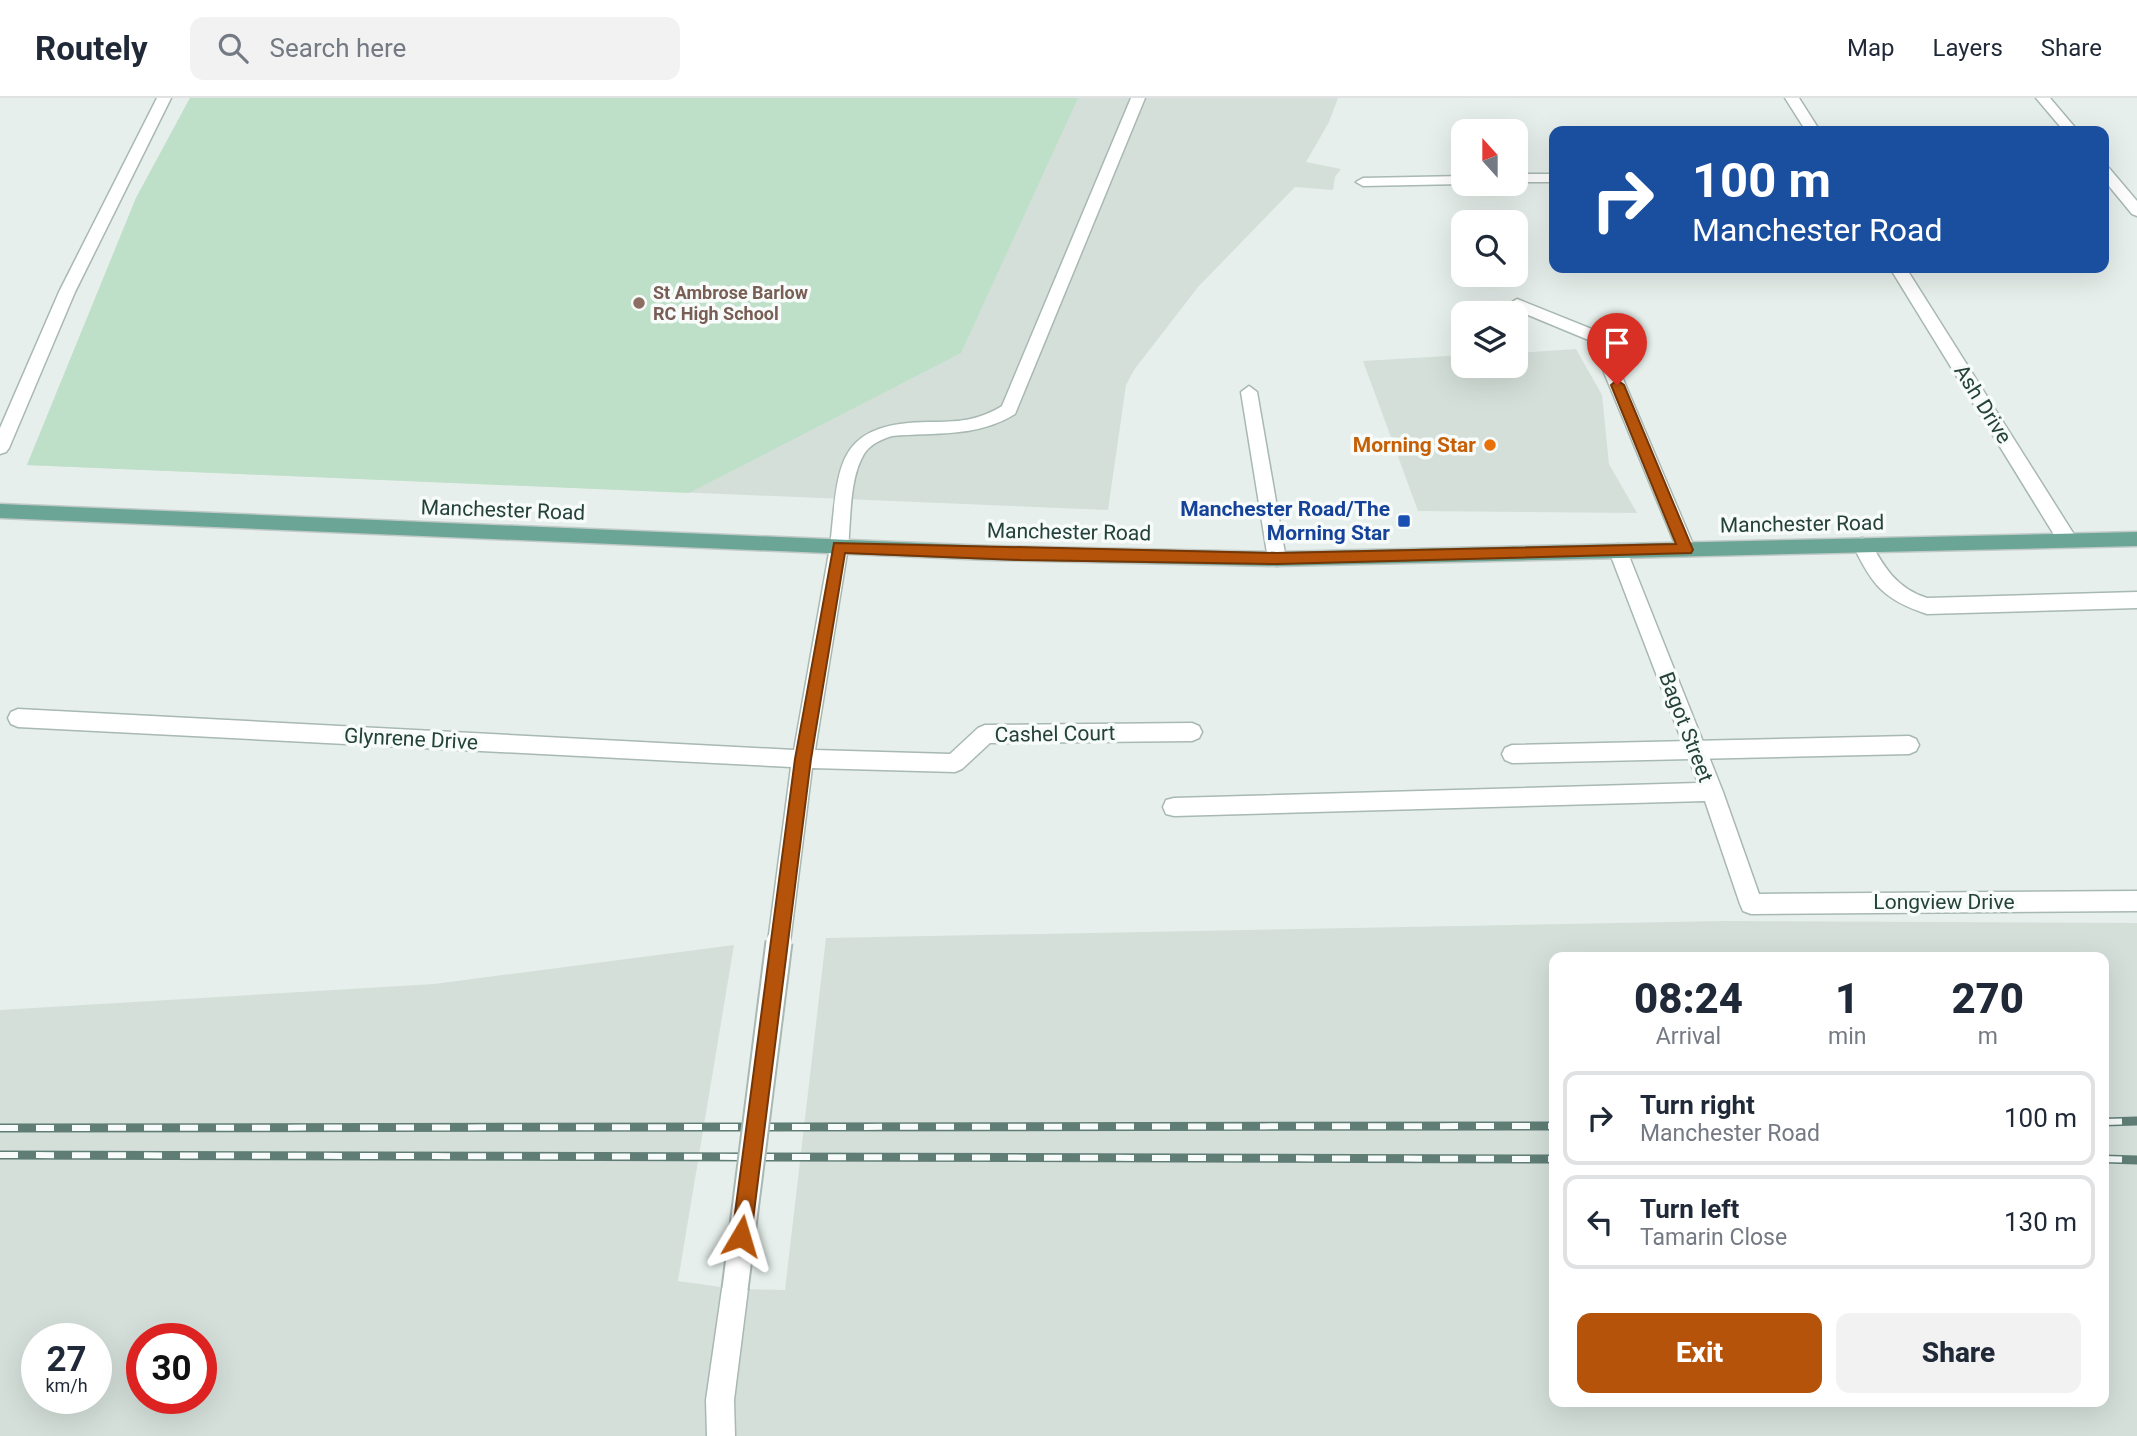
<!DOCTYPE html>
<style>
body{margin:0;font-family:Roboto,sans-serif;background:#f2f2f3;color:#1f2937;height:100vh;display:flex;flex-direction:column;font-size:26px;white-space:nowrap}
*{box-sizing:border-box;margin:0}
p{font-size:23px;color:#747a83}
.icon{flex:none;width:38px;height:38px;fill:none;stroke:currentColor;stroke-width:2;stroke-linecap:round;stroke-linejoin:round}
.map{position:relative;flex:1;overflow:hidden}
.side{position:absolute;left:1549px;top:854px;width:560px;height:455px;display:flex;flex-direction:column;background:#fff;border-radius:14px;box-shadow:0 7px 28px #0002}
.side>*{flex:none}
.top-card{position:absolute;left:1549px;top:28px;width:560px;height:147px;border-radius:14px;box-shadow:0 7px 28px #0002;background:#1a4fa0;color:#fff;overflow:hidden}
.needle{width:46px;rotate:339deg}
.tools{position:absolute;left:1451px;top:21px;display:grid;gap:14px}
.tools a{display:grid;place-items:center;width:77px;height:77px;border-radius:14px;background:#fff;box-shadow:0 7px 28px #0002;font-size:35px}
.speed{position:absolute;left:21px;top:1225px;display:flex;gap:14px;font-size:35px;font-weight:700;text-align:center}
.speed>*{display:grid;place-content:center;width:91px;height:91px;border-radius:50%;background:#fff;box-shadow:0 7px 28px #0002;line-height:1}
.speed small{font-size:18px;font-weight:400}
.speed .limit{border:10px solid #d22;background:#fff;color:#111}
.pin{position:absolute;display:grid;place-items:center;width:60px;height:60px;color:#fff;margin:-72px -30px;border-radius:50% 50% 50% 0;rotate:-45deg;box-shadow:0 0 7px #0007}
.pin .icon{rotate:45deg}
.me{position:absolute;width:77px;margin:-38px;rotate:7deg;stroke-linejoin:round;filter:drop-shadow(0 0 5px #0008)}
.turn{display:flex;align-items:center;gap:24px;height:147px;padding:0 28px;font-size:32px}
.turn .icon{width:91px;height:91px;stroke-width:2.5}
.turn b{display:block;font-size:49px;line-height:60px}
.eta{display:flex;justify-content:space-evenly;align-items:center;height:119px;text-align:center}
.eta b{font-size:42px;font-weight:800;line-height:49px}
.cta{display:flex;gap:14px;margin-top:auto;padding:14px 28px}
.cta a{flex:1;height:80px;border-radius:14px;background:#b45309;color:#fff;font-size:28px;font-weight:800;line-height:80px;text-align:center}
.cta a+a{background:#f2f2f3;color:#1f2937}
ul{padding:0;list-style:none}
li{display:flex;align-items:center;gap:21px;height:94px;margin:0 14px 10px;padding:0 14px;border:4px solid #e0e1e3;border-radius:14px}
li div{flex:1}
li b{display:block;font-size:26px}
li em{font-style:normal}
header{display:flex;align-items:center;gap:42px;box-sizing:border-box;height:98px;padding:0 35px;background:#fff;border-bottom:2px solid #e0e1e3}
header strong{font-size:33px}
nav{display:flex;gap:38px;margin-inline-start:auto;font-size:24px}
.search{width:490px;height:63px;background:#f2f2f3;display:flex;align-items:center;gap:18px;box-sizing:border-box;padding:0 24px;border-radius:14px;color:#747a83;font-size:26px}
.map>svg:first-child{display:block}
</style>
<header>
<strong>Routely</strong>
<div class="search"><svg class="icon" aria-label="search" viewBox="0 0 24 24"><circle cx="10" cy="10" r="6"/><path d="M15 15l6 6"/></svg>Search here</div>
<nav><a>Map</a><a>Layers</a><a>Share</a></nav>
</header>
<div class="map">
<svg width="2137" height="1338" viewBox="0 0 2137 1338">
<rect width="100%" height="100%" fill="#e6efeb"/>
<path fill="#d4dfda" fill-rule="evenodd" d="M190 0H1338L1329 24 1306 64 1341 71 1335 79 1333 92 1295 89 1198 189 1134 272 1126 287 1108 412 27 367 136 100Z
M1576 251 1602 297 1609 366 1637 415 1418 413 1363 263 1463 257V268H1516V255Z
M1723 823 2137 825V1338H0V912L434 886 734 847 678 1183 735 1191 785 1192 826 840ZM1554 859H2104V1304H1554ZM37 1241H96V1300H37ZM142 1241H201V1300H142Z"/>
<path fill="#bfe0c8" d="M190 0H1078L961 255 689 395 27 367 136 100Z"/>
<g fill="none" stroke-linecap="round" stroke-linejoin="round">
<g stroke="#a8b8b2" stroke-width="3">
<path id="lane" d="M157 0H171L75 194 9 350 6 354 0 356V330L59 194Z
M1131 0H1145L1015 316C976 340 935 334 892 338 882 341 870 346 864 356 849 381 851 421 848 449L846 454H832L830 449C839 369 833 325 929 324 957 324 978 323 1002 308Z
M1249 288 1257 294 1286 461 1284 466 1277 468 1270 466 1268 461 1241 294Z
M1862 440 1869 442C1884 469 1896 490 1927 500L2137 494V510L1927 516C1884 502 1872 487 1853 447L1855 442Z
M1909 638 1916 641 1919 647 1916 653 1909 656 1512 665 1505 662 1502 656 1505 650 1512 647Z"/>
</g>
<g stroke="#a8b8b2" stroke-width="3">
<path id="street" d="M1785 0H1799L1820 33H1806Z
M2036 0H2050L2078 33H2064Z
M2104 69 2109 70 2137 103V118L2132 116 2104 82Z
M1516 76H1554V84H1516Z
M1463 78V86H1466H1463L1363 88 1356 84 1363 80Z
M1890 170H1906L2075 438 2077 443 2075 448H2061Z
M1517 201 1604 236 1695 451 1693 456H1679L1677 451 1591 243 1511 210 1509 206Z
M839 442 846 444 848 449 815 652 950 656 978 630 985 627 1192 625 1199 628 1202 634 1199 640 1192 643 990 645 962 671 955 674 812 670 790 844 787 852 779 855 771 852 768 844 791 669 18 629 11 626 8 620 11 614 18 611 794 652 830 449 832 444Z
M1618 446 1625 448 1627 453 1723 694 1759 796 2137 793V813L1751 816 1743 813 1740 806 1705 703 1174 718 1166 716 1163 709 1166 702 1174 700 1698 685 1609 453 1611 448Z
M735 1178 744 1182 748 1191 734 1302 735 1338H707L706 1302 722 1191 726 1182Z"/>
</g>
<g stroke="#c2cac8" stroke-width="3">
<path id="primary" d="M0 406 990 448 1277 454 2137 434V448L1277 468 990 462 0 420Z"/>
</g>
<use href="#lane" fill="#fff" fill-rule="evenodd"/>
<use href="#street" fill="#fff" fill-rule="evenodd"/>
<use href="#primary" fill="#6aa596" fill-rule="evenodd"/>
<g stroke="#5f7d75" stroke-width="9">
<path id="rail" d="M2104 1024 2137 1023
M0 1030 1554 1028
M0 1057 1554 1061
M2104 1061 2137 1062"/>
</g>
<use href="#rail" stroke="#f7fbf9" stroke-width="6" stroke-dasharray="18" stroke-linecap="butt"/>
<g stroke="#a8b8b2" stroke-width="29" stroke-linecap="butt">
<path id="street-bridge" d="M735 1191 779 844"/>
</g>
<use href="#street-bridge" stroke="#fff" stroke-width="25"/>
</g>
<path fill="#b45309" stroke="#753606" stroke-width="2" d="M1617 282 1624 287 1693 452 1691 455 1277 466 1021 462 845 455 811 661 751 1138 748 1144 741 1147 734 1144 732 1138 795 661 834 445 1277 455 1676 446 1611 287Z"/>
<circle fill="#8d6e63" stroke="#f7fbf9" stroke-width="2.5" cx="639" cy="205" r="7"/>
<circle fill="#e8710a" stroke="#f7fbf9" stroke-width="2.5" cx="1490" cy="347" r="7"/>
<rect fill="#1a4fb4" stroke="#f7fbf9" stroke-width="2.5" x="1397" y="416" width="14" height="14" rx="3.5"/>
<g text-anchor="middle" stroke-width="7" stroke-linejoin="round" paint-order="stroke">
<g font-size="18" font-weight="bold" fill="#785e54" stroke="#f7fbf9" text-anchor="start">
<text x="653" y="201">St Ambrose Barlow<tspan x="653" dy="21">RC High School</tspan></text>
</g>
<g font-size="21" fill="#24423a" stroke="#f7fbf9">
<text transform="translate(1983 306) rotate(58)" y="7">Ash Drive</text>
<text transform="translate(503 412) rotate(2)" y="7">Manchester Road</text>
<text transform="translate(1802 426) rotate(-1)" y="7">Manchester Road</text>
<text transform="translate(1069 434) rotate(1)" y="7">Manchester Road</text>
<text transform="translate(1686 629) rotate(69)" y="7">Bagot Street</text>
<text transform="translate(1055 636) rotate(-1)" y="7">Cashel Court</text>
<text transform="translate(411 641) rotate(3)" y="7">Glynrene Drive</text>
<text x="1944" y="811">Longview Drive</text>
</g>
<g font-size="21" font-weight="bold" fill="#c56008" stroke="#f7fbf9" text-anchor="end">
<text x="1476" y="354">Morning Star</text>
</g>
<g font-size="21" font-weight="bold" fill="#164399" stroke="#f7fbf9" text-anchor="end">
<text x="1390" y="418">Manchester Road/The<tspan x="1390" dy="24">Morning Star</tspan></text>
</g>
</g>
</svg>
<div class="tools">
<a><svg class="needle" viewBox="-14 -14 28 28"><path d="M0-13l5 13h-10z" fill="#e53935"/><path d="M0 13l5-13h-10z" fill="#747a83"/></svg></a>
<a><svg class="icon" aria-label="search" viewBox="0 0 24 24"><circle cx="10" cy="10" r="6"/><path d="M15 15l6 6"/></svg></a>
<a><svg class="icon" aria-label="layers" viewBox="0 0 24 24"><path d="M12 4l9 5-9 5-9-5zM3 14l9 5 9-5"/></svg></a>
</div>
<div class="speed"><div>27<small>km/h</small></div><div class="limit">30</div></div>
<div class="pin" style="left:1617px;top:287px;background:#d93025"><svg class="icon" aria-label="arrive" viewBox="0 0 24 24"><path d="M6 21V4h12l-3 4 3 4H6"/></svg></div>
<svg class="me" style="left:741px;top:1138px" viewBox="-20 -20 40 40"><path d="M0-17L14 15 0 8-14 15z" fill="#b45309" stroke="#fff" stroke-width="4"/></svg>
<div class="top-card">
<div class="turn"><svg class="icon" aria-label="right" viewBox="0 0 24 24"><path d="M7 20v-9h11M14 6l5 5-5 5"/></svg><div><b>100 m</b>Manchester Road</div></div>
</div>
<section class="side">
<div class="eta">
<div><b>08:24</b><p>Arrival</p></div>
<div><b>1</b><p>min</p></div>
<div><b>270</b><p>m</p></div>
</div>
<ul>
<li><svg class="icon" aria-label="right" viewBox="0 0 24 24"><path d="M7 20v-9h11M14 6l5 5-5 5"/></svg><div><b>Turn right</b><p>Manchester Road</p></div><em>100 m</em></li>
<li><svg class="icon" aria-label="left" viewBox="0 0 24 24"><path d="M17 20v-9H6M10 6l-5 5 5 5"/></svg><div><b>Turn left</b><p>Tamarin Close</p></div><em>130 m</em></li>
</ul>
<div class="cta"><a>Exit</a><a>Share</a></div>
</section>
</div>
